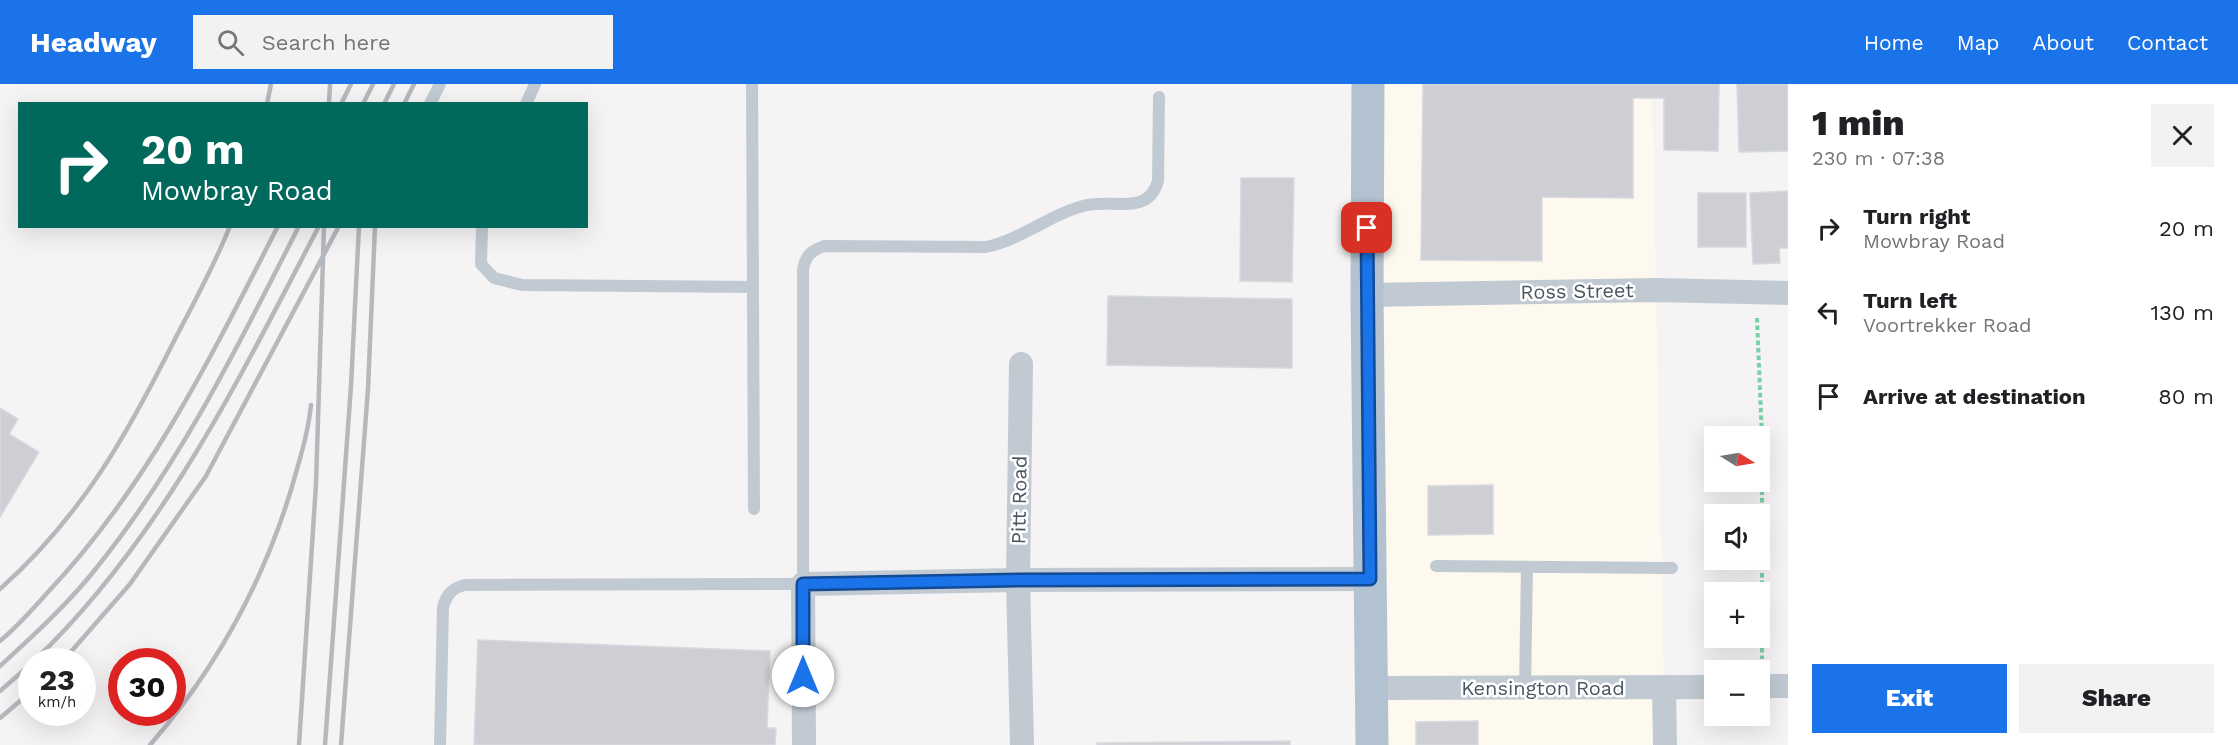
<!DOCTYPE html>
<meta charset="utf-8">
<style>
body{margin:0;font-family:"Work Sans",sans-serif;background:#f2f2f2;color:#202124;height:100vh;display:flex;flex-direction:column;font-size:22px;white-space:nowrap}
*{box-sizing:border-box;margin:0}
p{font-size:20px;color:#757577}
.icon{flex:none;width:33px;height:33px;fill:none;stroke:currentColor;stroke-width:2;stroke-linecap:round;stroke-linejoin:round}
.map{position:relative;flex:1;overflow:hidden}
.drawer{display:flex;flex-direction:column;background:#fff;width:450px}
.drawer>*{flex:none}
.banner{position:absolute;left:18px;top:18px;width:570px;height:126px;border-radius:0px;box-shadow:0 6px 24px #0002;background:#00695c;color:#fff;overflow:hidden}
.needle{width:39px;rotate:101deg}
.buttons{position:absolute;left:1704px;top:342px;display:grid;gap:12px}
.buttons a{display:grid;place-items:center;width:66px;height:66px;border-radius:0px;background:#fff;box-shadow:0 6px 24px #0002;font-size:30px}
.speed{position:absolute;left:18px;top:564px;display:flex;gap:12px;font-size:30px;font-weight:700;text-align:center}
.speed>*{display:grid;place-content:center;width:78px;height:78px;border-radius:50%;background:#fff;box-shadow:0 6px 24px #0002;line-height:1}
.speed small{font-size:15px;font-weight:400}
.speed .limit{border:9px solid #d22;background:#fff;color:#111}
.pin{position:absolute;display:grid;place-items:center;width:51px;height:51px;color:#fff;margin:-26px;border-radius:12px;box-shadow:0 3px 9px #0006}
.me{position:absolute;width:66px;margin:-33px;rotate:0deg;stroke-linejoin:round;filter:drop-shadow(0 0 4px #0008)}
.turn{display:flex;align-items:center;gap:21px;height:126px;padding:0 24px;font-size:27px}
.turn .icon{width:78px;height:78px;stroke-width:2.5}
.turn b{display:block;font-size:42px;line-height:51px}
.round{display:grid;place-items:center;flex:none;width:63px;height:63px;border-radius:0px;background:#f2f2f2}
.headline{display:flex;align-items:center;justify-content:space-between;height:102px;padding:0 24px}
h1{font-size:36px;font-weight:800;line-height:45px}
.cta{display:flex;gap:12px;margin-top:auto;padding:12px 24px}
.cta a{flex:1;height:69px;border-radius:0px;background:#1a73e8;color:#fff;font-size:24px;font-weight:800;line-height:69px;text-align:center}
.cta a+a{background:#f2f2f2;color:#202124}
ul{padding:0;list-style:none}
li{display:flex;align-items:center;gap:18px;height:84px;padding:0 24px}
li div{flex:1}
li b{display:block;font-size:22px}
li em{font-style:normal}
header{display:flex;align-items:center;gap:36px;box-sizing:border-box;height:84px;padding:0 30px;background:#1a73e8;color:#fff}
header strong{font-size:28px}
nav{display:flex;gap:33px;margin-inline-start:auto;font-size:21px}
.search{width:420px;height:54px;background:#f2f2f2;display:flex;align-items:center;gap:15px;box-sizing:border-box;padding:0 21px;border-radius:0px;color:#757577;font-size:22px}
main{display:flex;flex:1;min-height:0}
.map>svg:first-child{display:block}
</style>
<header>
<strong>Headway</strong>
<div class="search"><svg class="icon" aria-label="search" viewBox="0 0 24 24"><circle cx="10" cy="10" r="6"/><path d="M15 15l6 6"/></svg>Search here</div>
<nav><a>Home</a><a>Map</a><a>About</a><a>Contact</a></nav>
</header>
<main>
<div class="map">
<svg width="1788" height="661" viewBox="0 0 1788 661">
<rect width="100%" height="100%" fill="#f5f3f3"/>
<path fill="#fdf9ef" d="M1368 0H1652L1665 661H1372Z"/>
<path fill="#cdcfd5" stroke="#d7d9de" stroke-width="1.5" d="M1423 0H1719L1718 67 1664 66V14H1633V114L1542 113V177L1421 176Z
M1737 0H1788V67L1739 68Z
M1241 94H1294L1292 198 1240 197Z
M1788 107V164H1779L1780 179 1753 180 1750 109Z
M1698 109H1746V163H1698Z
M1108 212 1292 215V284L1107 281Z
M0 324 18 335 9 350 39 368 0 433Z
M1493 401V450L1428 451V402Z
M478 556 770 567 767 644H776L775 661H474Z
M1478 637V661H1416V638Z
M1290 657V661H1097V659Z"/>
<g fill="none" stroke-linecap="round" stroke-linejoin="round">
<path stroke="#7ad0a6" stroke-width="4" stroke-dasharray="4.5 3" stroke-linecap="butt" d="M1757 234 1762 355V575"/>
<path stroke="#c1cad2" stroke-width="12" d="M752 0 754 425
M430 20 440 0
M526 20 535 0
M482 142 481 180 494 194 522 201 753 203
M1436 482 1672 484
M1525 604 1527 483
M440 661 443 523C447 510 452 504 465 501L803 500V185C806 171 811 167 824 162L986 163C1023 155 1052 129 1087 121 1114 115 1148 132 1158 97L1159 13"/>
<path stroke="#c1cad2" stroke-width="24" d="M1367 211 1656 206 1788 209
M1021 280 1018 496 1022 661
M1760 602H1788
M1664 603 1665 661
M1372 604 1714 603
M804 661 803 500 1018 496 1370 495"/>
<path stroke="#b3c2d1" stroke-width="33" d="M1368 0 1367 211 1372 661"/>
<path stroke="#b5b8bd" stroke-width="4.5" d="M267 20 271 0
M329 20 330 0
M341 20 351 0
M363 20 373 0
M384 20 394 0
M404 20 414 0
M0 505C82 432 127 351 176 253 195 217 215 180 230 142
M0 557C17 543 33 525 48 508 148 402 212 271 278 142
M33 578C161 456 238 297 319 142
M62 578 130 500 206 392 339 142
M0 582C34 551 70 518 98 482 181 378 239 260 299 142
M0 607 32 579
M0 634 32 607
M150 661C215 586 262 501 291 406 299 378 308 350 311 321
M299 661 316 400 324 142
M325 661 351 302 359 142
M341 661 368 305 375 142"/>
</g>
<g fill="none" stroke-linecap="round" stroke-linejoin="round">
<g stroke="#114b97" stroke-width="15">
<path id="route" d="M803 592V500L1018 496 1370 495 1367 144"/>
</g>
<use href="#route" stroke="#1a73e8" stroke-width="10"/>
</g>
<g text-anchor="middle" stroke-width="5" stroke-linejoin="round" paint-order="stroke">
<g font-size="20" fill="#4a5661" stroke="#fff">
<text transform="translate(1577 207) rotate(-1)" y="7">Ross Street</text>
<text transform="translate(1019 416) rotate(-89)" y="7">Pitt Road</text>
<text x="1543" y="611">Kensington Road</text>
</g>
</g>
</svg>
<div class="buttons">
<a><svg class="needle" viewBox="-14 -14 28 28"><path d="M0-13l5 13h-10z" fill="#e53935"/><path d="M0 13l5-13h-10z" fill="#757577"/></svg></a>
<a><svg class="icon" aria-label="sound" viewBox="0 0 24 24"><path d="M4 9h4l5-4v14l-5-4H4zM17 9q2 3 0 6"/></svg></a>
<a>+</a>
<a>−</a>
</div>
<div class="speed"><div>23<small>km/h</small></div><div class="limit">30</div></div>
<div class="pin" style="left:1367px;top:144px;background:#d93025"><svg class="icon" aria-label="arrive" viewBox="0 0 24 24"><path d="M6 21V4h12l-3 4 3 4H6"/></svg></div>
<svg class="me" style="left:803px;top:592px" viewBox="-20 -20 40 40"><circle r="19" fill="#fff"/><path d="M0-13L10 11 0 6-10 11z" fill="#1a73e8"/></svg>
<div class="banner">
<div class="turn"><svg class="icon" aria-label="right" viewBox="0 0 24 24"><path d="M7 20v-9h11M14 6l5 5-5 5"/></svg><div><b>20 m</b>Mowbray Road</div></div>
</div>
</div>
<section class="drawer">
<div class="headline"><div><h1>1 min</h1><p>230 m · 07:38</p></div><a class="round"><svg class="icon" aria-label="close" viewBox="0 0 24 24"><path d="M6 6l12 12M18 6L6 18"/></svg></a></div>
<ul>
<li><svg class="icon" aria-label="right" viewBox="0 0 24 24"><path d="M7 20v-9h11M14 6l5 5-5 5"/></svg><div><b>Turn right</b><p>Mowbray Road</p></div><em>20 m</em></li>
<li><svg class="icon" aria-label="left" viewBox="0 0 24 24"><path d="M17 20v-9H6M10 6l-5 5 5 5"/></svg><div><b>Turn left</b><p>Voortrekker Road</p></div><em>130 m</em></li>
<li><svg class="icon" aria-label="arrive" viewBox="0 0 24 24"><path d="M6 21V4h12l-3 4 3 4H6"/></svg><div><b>Arrive at destination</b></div><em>80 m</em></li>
</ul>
<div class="cta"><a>Exit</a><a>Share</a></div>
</section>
</main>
